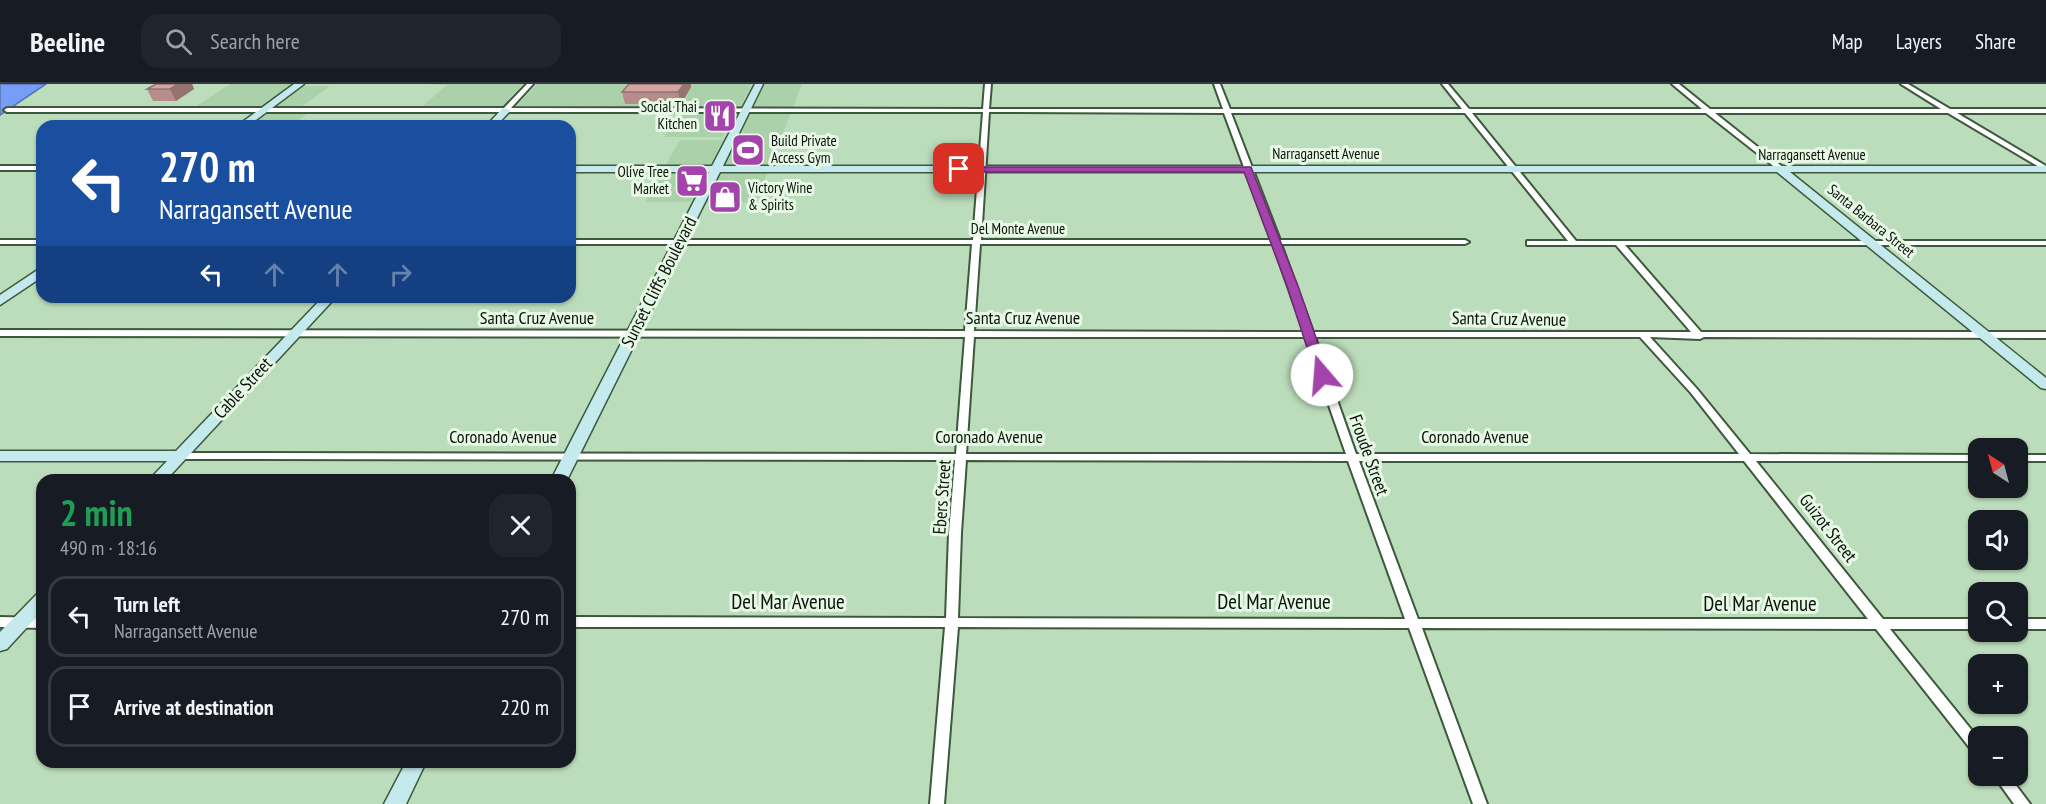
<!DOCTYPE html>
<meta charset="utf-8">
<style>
body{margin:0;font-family:"PT Sans Narrow",sans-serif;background:#20242c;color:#f1f3f6;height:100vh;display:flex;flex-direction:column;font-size:22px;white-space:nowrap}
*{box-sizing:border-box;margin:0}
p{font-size:20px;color:#9ea1a6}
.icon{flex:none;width:33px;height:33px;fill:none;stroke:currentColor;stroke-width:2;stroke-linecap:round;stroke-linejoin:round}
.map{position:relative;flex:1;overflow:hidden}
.sheet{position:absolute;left:36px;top:390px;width:540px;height:294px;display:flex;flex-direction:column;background:#171b24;border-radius:18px;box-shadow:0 2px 4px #0004}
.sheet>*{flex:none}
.hud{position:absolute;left:36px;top:36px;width:540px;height:183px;border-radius:18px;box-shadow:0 2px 4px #0004;background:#1a4fa0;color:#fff;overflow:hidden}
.needle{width:39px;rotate:324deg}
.tools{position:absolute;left:1968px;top:354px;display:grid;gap:12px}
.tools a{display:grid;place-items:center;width:60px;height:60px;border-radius:12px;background:#171b24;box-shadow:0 2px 4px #0004;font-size:30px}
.pin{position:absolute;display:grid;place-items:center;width:51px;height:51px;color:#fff;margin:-26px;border-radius:12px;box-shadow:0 3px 9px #0006}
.me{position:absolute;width:66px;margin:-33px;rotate:342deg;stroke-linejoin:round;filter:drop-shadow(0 0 4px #0008)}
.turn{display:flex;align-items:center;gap:21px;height:126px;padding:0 24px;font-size:27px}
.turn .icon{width:78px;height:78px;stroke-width:2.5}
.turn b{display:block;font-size:42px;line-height:51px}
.lanes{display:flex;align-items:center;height:57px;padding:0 24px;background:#0003;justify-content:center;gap:30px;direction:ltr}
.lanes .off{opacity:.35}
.round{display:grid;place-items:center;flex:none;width:63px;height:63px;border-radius:18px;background:#20242c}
.summary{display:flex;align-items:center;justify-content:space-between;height:102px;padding:0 24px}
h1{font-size:36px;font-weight:800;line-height:45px;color:#1e9e55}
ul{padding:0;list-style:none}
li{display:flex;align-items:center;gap:18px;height:81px;margin:0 12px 9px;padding:0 12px;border:3px solid #363941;border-radius:18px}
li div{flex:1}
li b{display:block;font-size:22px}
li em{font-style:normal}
header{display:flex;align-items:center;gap:36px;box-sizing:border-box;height:84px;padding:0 30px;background:#171b24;border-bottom:2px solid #363941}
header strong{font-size:28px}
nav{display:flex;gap:33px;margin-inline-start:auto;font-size:21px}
.search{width:420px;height:54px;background:#20242c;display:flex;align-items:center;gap:15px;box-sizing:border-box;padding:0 21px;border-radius:18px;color:#9ea1a6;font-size:22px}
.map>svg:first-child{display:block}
</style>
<header>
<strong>Beeline</strong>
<div class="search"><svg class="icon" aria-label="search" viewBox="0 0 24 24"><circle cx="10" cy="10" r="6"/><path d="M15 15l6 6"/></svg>Search here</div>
<nav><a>Map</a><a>Layers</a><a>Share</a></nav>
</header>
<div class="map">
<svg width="2046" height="720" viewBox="0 0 2046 720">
<rect width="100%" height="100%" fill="#bcddbb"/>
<path fill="#abd1ab" d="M230 0H296L263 24 195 23Z
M421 0H523L501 24H420L447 1Z
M537 0H752L740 24 515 23Z
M765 0H802L756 118 706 119Z
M305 2H330L294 28 308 29 291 42H248Z
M678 29 731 30 733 33 723 53H664Z
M680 56H723L691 118H645Z"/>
<path fill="#769ef7" stroke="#5574af" stroke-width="1.5" d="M0 0H46L0 31Z"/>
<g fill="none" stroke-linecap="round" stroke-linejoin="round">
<g stroke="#3d593d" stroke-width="4">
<path id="street" d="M527 0H533L511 24 983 25 985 0H991L989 25H1223L1214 0H1220L1230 25H1462L1442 0H1448L1469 25H1702L1672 0H1679L1710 25H1941L1901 0H1908L1950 25H2046V29H1957L2046 82V87L1948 29H1715L1784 84V88H1781L1706 29H1472L1576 157H2046V161H1625L1701 248H2046V254L1704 253 1700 255 1650 253 1697 305 1750 370 1978 371V377H1756L1883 535H1978V545H1890L1978 654V670L1973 668 1876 545 1422 544 1487 720H1473L1409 544 958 543 944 720H930L945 543H570V533L946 534 949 449 955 376 179 375 174 372 179 369 956 370 965 253 0 252V246L965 247 972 160H570V156H973L983 28H7L4 26 7 24H504ZM989 28 1224 29 1271 156H981ZM1231 29H1465L1568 157H1527V161H1616L1691 248H1313L1281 160H1465L1469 158 1465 156H1280ZM980 160H1273L1304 248 974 247ZM974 253H1305L1346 370H966ZM1315 253H1640L1691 309 1739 370H1356ZM966 376 1348 377 1405 535 958 534 961 449ZM1359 377H1744L1868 535H1418Z
M0 82H42V86H0Z
M0 156H42V160H0Z
M2018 371H2046V377H2018Z
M0 533 42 534V544L0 543Z
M2018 535H2046V545H2018Z
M1994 692H2009L2030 720H2014Z"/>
</g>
<g stroke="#3d593d" stroke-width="3">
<path id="secondary" d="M294 0H304L248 42H237Z
M755 0H763L723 82H2046V88H1790L2046 294V305L2041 304 1777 88H720L567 396H551L709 88H570V82H712Z
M503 24 511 26 496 42H486Z
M42 183V193L0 221V211Z
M323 213H336L166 396H149L167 377H0V367H176Z
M42 510V527L7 565 0 567V548L36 511Z
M406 678H426L406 720H384Z"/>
</g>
<use href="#street" fill="#fff" fill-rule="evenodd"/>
<use href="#secondary" fill="#c5eaed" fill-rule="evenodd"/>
</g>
<path fill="#b68d8a" d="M156 0H192L194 5 176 17H153L147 5Z
M691 3 681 20H625L622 8Z"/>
<path fill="#947370" d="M178 0H192L194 5 176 17 170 5Z
M684 0H691V3L681 20 678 8Z"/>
<path fill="#d4a4a0" stroke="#947370" stroke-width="1.5" d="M156 0H178L170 5H147Z
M629 0H684L678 8H622Z"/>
<path fill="#a443ab" stroke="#6b2c6f" stroke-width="1.5" d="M956 83H1251L1298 202 1329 291 1322 295 1316 291 1287 202 1244 88H959L954 85Z"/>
<defs>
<g id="restaurant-square" transform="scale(1.725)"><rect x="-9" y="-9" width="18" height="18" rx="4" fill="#a443ab" stroke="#e8f8e7"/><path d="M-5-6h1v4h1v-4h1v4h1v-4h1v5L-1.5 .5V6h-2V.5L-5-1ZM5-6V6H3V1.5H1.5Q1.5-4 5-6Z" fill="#fff"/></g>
<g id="stadium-square" transform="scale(1.725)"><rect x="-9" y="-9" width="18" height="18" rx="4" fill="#a443ab" stroke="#e8f8e7"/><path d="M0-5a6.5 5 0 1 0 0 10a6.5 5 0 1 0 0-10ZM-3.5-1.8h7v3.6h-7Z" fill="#fff"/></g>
<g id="supermarket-square" transform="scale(1.725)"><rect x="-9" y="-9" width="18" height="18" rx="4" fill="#a443ab" stroke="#e8f8e7"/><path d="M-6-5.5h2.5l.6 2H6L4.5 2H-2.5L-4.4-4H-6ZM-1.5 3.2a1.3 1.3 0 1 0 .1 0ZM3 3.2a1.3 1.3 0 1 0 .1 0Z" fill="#fff"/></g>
<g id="shop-square" transform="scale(1.725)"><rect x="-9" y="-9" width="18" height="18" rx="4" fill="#a443ab" stroke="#e8f8e7"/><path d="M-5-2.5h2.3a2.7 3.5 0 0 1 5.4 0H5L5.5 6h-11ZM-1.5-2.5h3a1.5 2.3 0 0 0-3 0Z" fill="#fff"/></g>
</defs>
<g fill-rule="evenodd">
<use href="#restaurant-square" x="720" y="32"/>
<use href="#stadium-square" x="748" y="66"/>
<use href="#supermarket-square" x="692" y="97"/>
<use href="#shop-square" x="725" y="113"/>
</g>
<g text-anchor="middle" stroke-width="6" stroke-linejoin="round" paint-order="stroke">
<g font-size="15" fill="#081308" stroke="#e8f8e7" text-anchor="end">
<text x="697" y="28">Social Thai<tspan x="697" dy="17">Kitchen</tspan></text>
<text x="771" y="62" text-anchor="start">Build Private<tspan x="771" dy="17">Access Gym</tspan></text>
<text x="669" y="93">Olive Tree<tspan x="669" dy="17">Market</tspan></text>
<text x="748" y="109" text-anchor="start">Victory Wine<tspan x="748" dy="17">&amp; Spirits</tspan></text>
</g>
<g font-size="15" fill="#081308" stroke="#e8f8e7">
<text x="1326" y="75">Narragansett Avenue</text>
<text x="1812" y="76">Narragansett Avenue</text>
<text transform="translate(1871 137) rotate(39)" y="5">Santa Barbara Street</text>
<text x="1018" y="150">Del Monte Avenue</text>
</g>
<g font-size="18" fill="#081308" stroke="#e8f8e7">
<text transform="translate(659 198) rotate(-63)" y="6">Sunset Cliffs Boulevard</text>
<text x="537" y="240">Santa Cruz Avenue</text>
<text x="1023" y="240">Santa Cruz Avenue</text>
<text transform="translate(1509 235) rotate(1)" y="6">Santa Cruz Avenue</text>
<text transform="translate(243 304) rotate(-47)" y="6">Cable Street</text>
<text x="503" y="359">Coronado Avenue</text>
<text x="989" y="359">Coronado Avenue</text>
<text x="1475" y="359">Coronado Avenue</text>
<text transform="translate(1369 371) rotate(70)" y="6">Froude Street</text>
<text transform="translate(942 413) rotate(-86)" y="6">Ebers Street</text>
<text transform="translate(1828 444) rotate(52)" y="6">Guizot Street</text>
</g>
<g font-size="21" fill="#081308" stroke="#e8f8e7">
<text x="788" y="525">Del Mar Avenue</text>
<text x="1274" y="525">Del Mar Avenue</text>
<text x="1760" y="527">Del Mar Avenue</text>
</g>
</g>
</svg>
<div class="tools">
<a><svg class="needle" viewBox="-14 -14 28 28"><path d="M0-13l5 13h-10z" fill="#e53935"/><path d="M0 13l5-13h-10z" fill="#9ea1a6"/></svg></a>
<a><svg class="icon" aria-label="sound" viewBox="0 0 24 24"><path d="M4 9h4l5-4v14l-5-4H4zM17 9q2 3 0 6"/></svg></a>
<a><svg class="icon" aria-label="search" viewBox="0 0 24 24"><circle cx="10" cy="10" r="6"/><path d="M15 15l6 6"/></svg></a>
<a>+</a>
<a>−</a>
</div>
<div class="pin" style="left:959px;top:85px;background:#d93025"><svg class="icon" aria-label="arrive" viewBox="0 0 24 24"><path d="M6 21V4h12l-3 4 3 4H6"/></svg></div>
<svg class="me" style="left:1322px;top:291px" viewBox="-20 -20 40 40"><circle r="19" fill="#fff"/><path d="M0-13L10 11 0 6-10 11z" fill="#a443ab"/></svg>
<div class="hud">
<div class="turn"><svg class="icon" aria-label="left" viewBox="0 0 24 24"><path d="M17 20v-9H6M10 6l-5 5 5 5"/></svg><div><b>270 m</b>Narragansett Avenue</div></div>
<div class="lanes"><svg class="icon" aria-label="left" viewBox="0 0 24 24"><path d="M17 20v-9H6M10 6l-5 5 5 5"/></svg><svg class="icon off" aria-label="ahead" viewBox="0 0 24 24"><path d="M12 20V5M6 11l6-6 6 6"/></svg><svg class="icon off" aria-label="ahead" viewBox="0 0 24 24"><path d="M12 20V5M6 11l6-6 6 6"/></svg><svg class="icon off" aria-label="right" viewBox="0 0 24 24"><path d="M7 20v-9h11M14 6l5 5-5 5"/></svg></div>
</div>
<section class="sheet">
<div class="summary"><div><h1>2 min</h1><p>490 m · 18:16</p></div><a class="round"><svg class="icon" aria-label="close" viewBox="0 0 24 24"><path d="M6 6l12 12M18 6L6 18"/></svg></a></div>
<ul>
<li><svg class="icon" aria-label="left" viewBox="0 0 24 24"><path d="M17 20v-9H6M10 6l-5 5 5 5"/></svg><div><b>Turn left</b><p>Narragansett Avenue</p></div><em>270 m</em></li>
<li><svg class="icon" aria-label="arrive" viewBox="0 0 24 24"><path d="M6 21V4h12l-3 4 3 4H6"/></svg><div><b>Arrive at destination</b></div><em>220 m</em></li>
</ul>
</section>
</div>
